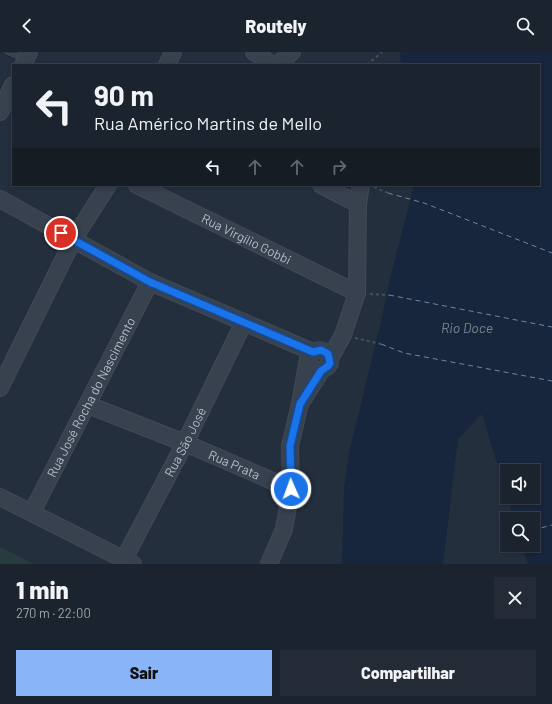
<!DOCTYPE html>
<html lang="pt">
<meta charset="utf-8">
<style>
body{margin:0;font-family:Barlow,sans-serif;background:#242b36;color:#f1f3f6;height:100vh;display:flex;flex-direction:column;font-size:15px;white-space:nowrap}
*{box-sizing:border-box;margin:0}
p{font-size:13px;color:#a0a4aa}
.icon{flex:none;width:22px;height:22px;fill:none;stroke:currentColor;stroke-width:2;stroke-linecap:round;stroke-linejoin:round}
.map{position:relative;height:512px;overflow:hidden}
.panel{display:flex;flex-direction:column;background:#1b232e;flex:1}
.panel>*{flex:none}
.hud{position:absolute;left:12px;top:12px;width:528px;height:122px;border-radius:0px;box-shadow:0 2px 6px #0003,0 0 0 1px #39404a;background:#1b232e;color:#f1f3f6;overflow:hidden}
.controls{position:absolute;left:500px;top:412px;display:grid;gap:8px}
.controls a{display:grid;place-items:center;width:40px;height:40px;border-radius:0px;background:#1b232e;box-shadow:0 2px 6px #0003,0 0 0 1px #39404a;font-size:20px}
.pin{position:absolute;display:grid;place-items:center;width:34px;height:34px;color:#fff;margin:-17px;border:2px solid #fff;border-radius:50%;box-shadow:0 1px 4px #0007}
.me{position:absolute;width:44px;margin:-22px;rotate:358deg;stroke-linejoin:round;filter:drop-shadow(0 0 3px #0008)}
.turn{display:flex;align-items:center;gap:14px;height:84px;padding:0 16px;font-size:18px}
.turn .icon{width:52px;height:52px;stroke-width:2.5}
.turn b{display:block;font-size:28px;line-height:34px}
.lanes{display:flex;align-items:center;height:38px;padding:0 16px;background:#0003;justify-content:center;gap:20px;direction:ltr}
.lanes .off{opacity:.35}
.round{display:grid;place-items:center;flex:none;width:42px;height:42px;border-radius:0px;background:#242b36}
.head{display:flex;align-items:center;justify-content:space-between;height:68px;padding:0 16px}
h1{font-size:24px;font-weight:800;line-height:30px}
.cta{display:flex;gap:8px;margin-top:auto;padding:8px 16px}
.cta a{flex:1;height:46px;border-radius:0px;background:#8ab4f8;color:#111;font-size:16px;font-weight:800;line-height:46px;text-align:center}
.cta a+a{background:#242b36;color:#f1f3f6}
header{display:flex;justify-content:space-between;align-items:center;height:52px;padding:0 16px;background:#1b232e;font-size:18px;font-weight:800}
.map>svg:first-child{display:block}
</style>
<header><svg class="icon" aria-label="back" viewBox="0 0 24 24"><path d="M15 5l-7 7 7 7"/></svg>Routely<svg class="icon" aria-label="search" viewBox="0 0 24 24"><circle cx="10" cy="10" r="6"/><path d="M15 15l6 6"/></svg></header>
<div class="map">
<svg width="552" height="512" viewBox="0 0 552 512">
<rect width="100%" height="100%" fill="#242f3e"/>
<path fill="#263c3f" d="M0 495 32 511 31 512H0Z"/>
<path fill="#17263c" d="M401 0H552V512H528L522 493H533V467H514L507 445H533V419H507V444L482 362 458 387 443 512H342L344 436 349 401 380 274 390 227 414 133H539V13H401L400 4Z"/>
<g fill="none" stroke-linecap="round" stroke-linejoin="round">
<path stroke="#6d86a8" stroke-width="1" stroke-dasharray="5 4" stroke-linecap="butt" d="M388 141 424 151 552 201
M389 243 552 275
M381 292 404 301 552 329
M533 478 552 473"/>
</g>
<path fill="#364354" stroke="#1f2835" d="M0 0H23L19 9Z"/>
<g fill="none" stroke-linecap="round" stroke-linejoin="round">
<g stroke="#414a57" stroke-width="18">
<g id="minor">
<path d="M254 0 272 13"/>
<path d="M23 13 29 0"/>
<path d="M167 13 173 0"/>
<path d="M277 13 292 0"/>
<path d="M0 60 13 33"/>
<path id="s1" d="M137 133 357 241"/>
<path d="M321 133 358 152"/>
<path d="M0 147 150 230 313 300"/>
<path d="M330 306 343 283 357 241 358 152 361 133"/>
<path d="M0 336 73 188 108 133"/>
<path d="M304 346 321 319 328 314 330 311 328 302C322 297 315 297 310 303L308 311 313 318 321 319"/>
<path id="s2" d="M88 353 185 391 291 437"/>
<path d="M0 445 133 512"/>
<path id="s3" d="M32 460 150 230"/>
<path id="s4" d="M124 507 185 391 244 270"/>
<path d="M269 512 284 477 291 437 290 394 300 352 308 307"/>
</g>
</g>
<path stroke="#3f5557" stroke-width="2" stroke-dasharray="3 3" stroke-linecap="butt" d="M367 13 382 0
M374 135 388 141
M370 242 389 243
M355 286 381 292"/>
<use href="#minor" stroke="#38414e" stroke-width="16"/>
</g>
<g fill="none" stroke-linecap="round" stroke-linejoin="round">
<g stroke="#114b97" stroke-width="10">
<path id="route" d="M61 181 150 230 313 300 321 298 328 302 330 311 328 314 321 319 300 352 290 394 291 437"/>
</g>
<use href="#route" stroke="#1a73e8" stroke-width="7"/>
</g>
<g text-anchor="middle" stroke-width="4" stroke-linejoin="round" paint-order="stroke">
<g font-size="13" fill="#b4bcc9" stroke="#1d2633">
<text dy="5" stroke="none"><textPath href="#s1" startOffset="122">Rua Virgílio Gobbi</textPath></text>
<text dy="5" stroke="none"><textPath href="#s3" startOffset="129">Rua José Rocha do Nascimento</textPath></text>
<text dy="5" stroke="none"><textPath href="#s4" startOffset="132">Rua São José</textPath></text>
<text dy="5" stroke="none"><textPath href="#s2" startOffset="158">Rua Prata</textPath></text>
</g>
<g font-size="14" font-style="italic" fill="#6d86a8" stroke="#1d2633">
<text x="467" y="281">Rio Doce</text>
</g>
</g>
</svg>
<div class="controls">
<a><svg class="icon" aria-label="sound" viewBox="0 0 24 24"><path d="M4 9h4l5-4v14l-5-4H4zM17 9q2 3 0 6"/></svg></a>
<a><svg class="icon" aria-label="search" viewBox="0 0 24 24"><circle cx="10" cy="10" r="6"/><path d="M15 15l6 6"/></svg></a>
</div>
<div class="pin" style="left:61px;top:181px;background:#d93025"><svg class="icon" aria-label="arrive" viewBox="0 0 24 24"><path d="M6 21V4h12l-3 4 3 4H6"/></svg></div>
<svg class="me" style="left:291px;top:437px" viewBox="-20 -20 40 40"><circle r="17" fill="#1a73e8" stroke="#fff" stroke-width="3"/><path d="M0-11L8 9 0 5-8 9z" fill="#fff"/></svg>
<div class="hud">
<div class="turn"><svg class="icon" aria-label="left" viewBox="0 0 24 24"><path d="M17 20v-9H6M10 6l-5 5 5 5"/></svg><div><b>90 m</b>Rua Américo Martins de Mello</div></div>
<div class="lanes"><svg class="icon" aria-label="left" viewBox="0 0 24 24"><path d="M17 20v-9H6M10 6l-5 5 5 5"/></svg><svg class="icon off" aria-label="ahead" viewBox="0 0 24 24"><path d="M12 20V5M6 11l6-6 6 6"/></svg><svg class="icon off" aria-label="ahead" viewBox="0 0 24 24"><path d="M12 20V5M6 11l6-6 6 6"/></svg><svg class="icon off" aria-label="right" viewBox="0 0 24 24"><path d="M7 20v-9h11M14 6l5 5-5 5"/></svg></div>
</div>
</div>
<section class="panel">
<div class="head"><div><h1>1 min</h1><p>270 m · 22:00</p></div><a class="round"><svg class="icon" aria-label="close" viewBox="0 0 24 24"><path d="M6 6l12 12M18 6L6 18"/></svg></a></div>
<div class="cta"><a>Sair</a><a>Compartilhar</a></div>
</section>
